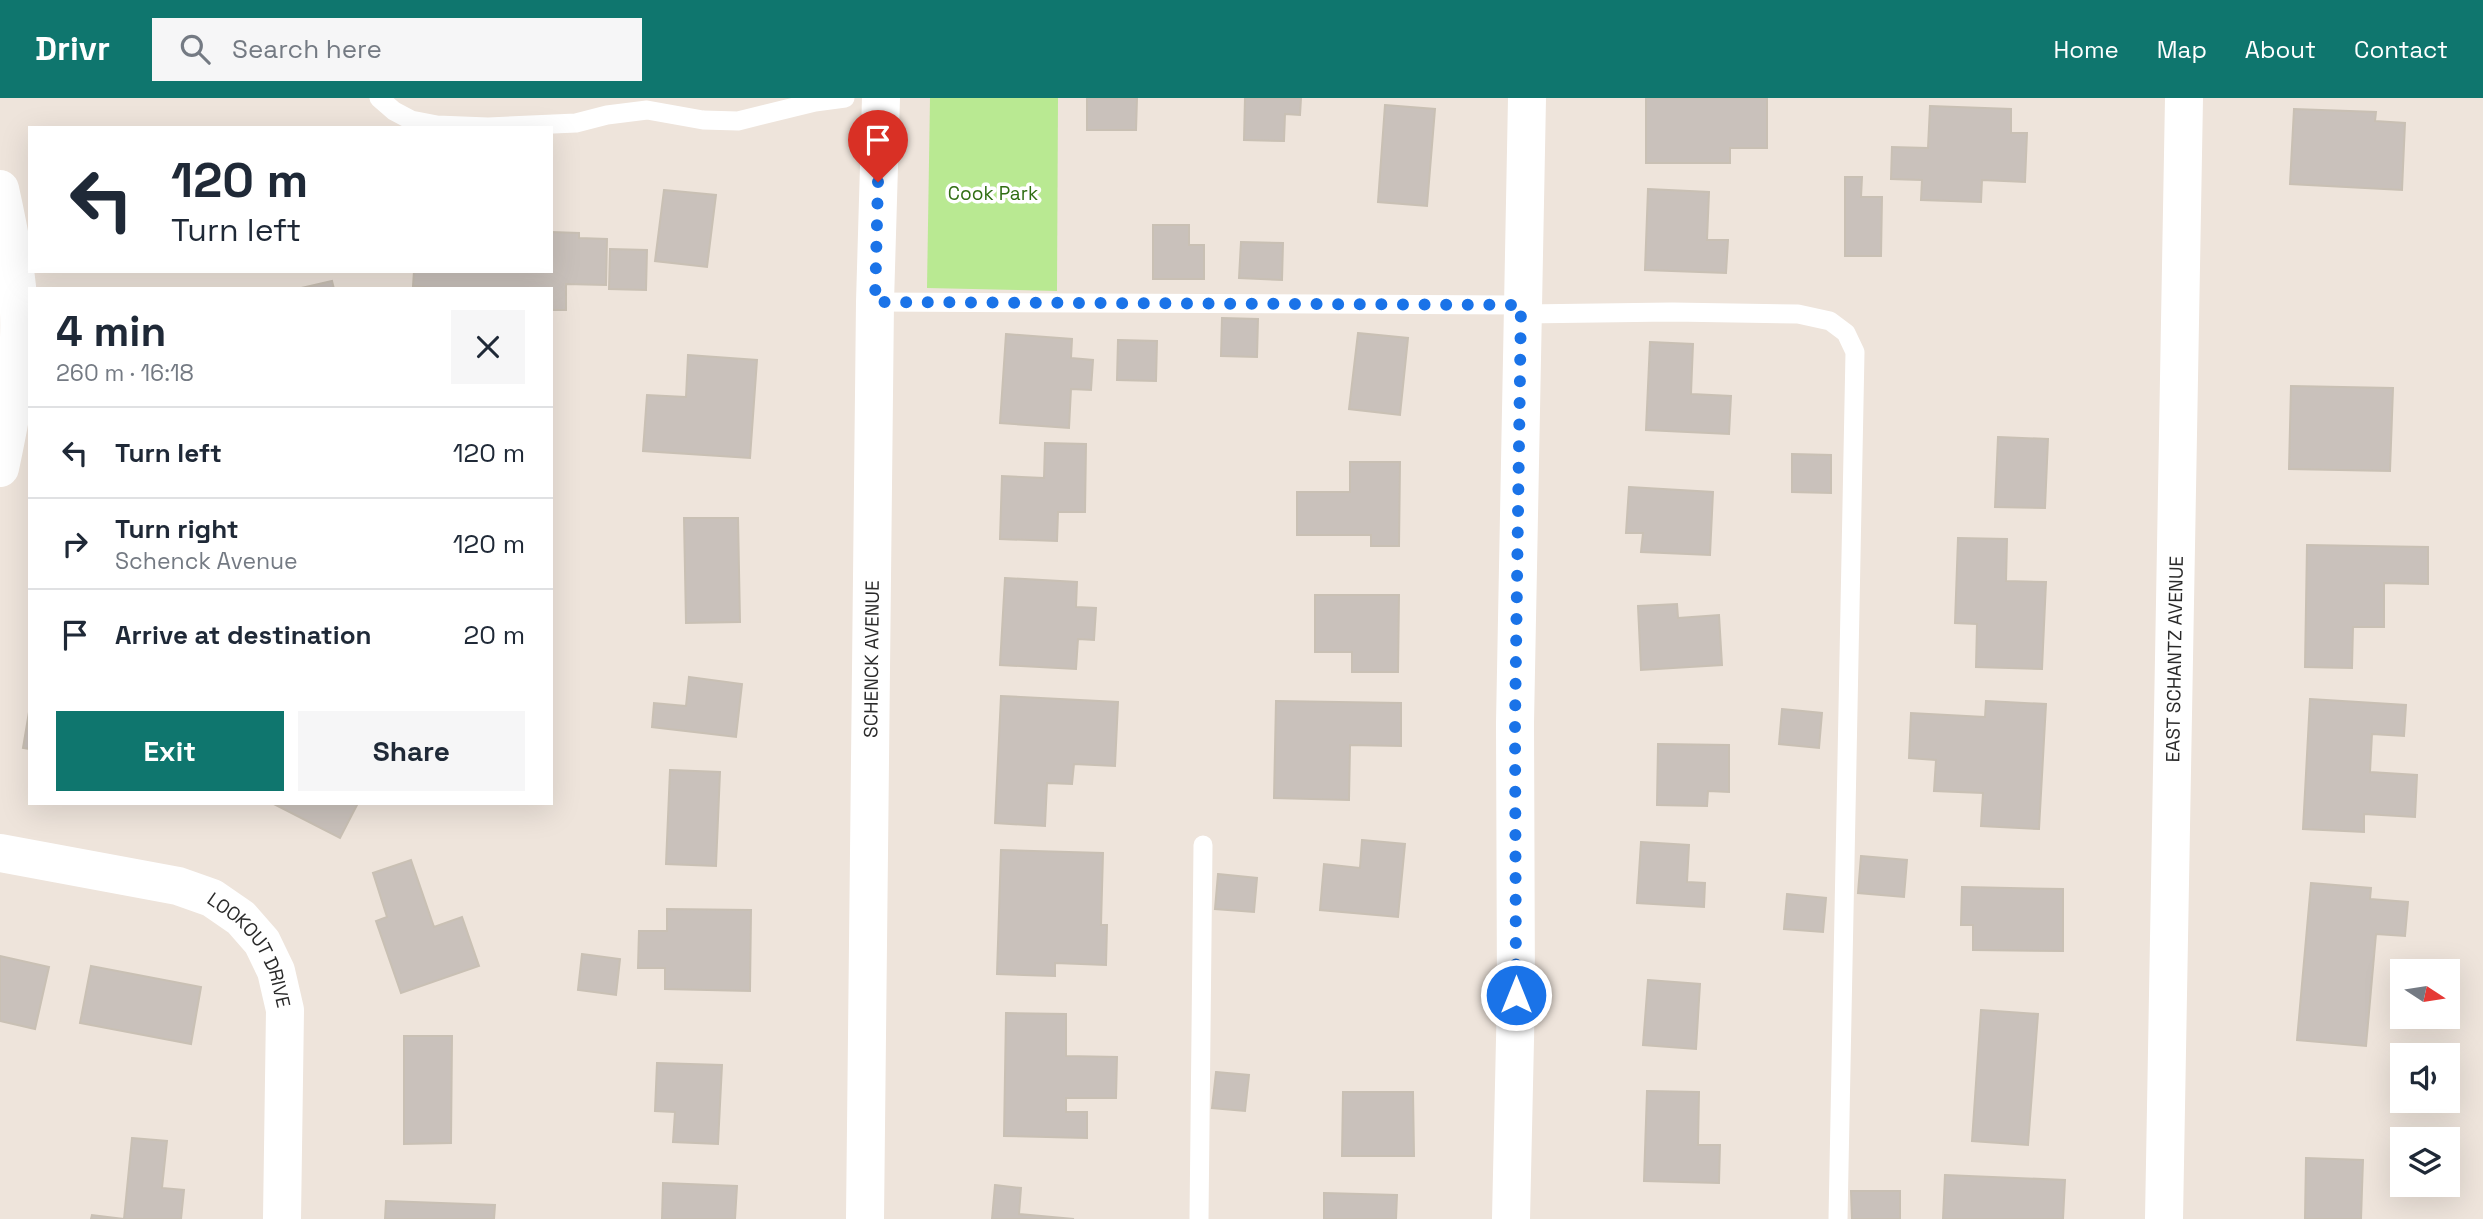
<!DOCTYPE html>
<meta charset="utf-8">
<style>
body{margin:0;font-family:"Space Grotesk",sans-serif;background:#f6f6f7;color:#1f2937;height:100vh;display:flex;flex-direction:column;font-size:26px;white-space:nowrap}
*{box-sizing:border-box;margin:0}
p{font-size:23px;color:#747a83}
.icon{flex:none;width:38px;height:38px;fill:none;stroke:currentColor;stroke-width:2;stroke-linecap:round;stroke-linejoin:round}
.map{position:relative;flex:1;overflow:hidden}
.panel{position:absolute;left:28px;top:189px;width:525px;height:518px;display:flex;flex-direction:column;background:#fff;border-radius:0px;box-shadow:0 7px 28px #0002}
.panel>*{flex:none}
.hud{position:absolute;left:28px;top:28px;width:525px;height:147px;border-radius:0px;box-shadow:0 7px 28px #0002;background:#fff;color:#1f2937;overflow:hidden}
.needle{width:46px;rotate:102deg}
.tools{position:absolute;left:2390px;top:861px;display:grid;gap:14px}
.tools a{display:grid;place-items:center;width:70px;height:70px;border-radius:0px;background:#fff;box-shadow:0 7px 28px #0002;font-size:35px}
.pin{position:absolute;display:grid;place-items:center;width:60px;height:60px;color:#fff;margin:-72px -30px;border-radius:50% 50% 50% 0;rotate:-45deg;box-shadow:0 0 7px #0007}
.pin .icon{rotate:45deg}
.me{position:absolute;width:77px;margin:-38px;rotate:0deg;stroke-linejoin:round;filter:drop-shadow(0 0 5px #0008)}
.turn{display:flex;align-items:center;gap:24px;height:147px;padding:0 28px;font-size:32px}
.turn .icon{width:91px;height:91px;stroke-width:2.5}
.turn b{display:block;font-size:49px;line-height:60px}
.round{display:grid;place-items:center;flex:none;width:74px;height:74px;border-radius:0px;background:#f6f6f7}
.summary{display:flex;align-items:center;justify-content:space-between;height:119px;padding:0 28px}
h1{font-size:42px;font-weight:600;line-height:52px}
.cta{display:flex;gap:14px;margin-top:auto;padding:14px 28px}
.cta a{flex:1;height:80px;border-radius:0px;background:#0f766e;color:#fff;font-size:28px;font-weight:600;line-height:80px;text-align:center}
.cta a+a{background:#f6f6f7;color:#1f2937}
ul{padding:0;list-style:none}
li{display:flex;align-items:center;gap:21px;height:91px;padding:0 28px;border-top:2px solid #e0e1e3}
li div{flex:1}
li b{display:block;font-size:26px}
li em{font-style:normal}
header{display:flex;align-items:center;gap:42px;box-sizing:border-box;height:98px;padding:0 35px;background:#0f766e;color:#fff}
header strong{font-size:33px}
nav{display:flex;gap:38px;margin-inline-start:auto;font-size:24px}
.search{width:490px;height:63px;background:#f6f6f7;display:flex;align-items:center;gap:18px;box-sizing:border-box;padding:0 24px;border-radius:0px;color:#747a83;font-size:26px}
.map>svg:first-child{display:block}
</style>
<header>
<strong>Drivr</strong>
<div class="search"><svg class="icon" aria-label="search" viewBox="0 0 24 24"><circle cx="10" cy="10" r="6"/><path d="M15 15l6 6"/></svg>Search here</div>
<nav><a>Home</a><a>Map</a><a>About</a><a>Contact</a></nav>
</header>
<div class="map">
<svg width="2483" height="1121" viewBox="0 0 2483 1121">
<rect width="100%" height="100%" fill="#eee4db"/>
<path fill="#b9e992" d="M930 0H1058L1057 193 927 190Z"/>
<path fill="#c9c1bb" stroke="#c9c0b4" stroke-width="2" d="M1087 0H1137L1136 32H1087Z
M1245 0H1301L1300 17 1285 16 1284 43 1244 42Z
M1646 0H1767V50H1730V65H1646Z
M1385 7 1435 11 1427 108 1378 104Z
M1930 8 2011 11V35H2027L2025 84 1982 82 1981 104 1921 102 1922 82 1891 81 1892 49 1928 50Z
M2294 11 2376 14 2375 23 2405 25 2402 92 2290 86Z
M1845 79H1862L1861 99H1882L1881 158H1845Z
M1648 91 1709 94 1707 142H1728L1726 175 1645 172Z
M664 92 716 97 707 169 655 163Z
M1153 127H1189V147H1204V181H1153Z
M551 134 579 135V140L607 141 606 187 566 186V212H551V191H442L413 188 414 173H551Z
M1241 144 1283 145 1282 182 1239 180Z
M610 151 647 152 646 192 609 191Z
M332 183 334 191H297Z
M1222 220 1258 221 1257 259 1221 258Z
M1358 235 1408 240 1400 317 1349 311Z
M1006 236 1072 241 1071 260 1093 262 1091 292 1071 291 1069 330 1000 325Z
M1118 242 1157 243 1156 283 1117 282Z
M1650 244 1693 246 1691 296 1731 298 1729 336 1646 332Z
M688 257 757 262 750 360 643 353 647 297 686 299Z
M2291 288 2393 290 2390 373 2289 371Z
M1998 339 2048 341 2045 410 1995 409Z
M1045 345 1086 346 1085 414H1058L1057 443 1000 441 1002 378 1044 380Z
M1792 356 1831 357V395L1792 394Z
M1350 364H1400L1399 448H1371V437H1297V394H1350Z
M1629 389 1713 394 1710 457 1641 454 1643 435H1626Z
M684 420H738L740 524 686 525Z
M1958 440 2007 441 2006 483 2046 484 2042 571 1976 569 1977 526 1955 525Z
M2307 447 2428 449V486L2384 485V529H2353L2352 570 2305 569Z
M1005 480 1077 484 1076 509 1096 510 1094 542 1078 541 1076 571 1000 567Z
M1315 497H1399L1398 574H1352V554H1315Z
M1677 506 1678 520 1719 517 1722 567 1641 572 1638 508Z
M689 579 742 586 736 639 652 629 654 605 686 608Z
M1001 598 1118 604 1115 668 1074 666 1072 686 1047 685 1045 728 995 725Z
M2310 601 2406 607 2404 638 2372 636 2370 674 2417 677 2415 719 2364 716V734L2303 731Z
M1276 603 1401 605V648L1350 647 1349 702 1274 700Z
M1986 603 2046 606 2039 731 1981 728 1983 695 1934 693 1936 662 1909 660 1911 615 1985 619Z
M30 608V651L23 650Z
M1782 611 1822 615 1819 650 1779 646Z
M1658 646 1729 647V694L1708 693 1707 708 1657 707Z
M670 672 720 674 716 768 666 766Z
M272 705H358L340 740Z
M1362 742 1405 746 1398 819 1320 812 1324 766 1360 770Z
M1641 744 1689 747 1687 784 1705 785 1704 809 1637 805Z
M1001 752 1103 755 1101 827H1107L1106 867 1055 865V878L997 876Z
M1861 758 1907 762 1904 799 1858 795Z
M411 762 434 829 462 819 479 868 401 895 376 823 387 819 373 775Z
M1218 776 1257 780 1254 814 1215 811Z
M2311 785 2371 790 2370 801 2408 804 2405 838 2376 836 2366 948 2297 942Z
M1962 789 2063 791V853L1973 852V827H1961Z
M1787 796 1826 800 1823 834 1784 831Z
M667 811 751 812 750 893 665 891V870H638L639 833H667Z
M582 856 620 861 616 897 578 892Z
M0 858 49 869 35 931 0 923Z
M91 868 201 889 191 946 80 925Z
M1648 882 1700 886 1696 951 1643 947Z
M1981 912 2038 916 2028 1047 1972 1043Z
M1006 915 1066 916V958L1117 959 1116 1000H1066V1014H1087V1040L1004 1038Z
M404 938H452L451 1045 404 1046Z
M657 965 722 967 718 1046 673 1044 675 1014 655 1013Z
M1216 974 1249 977 1245 1013 1212 1010Z
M1647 993 1699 994 1698 1047H1720L1719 1085 1644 1083Z
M1343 994H1413L1414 1058H1342Z
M132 1040 167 1043 162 1090 184 1092 181 1121H91L92 1117 124 1121Z
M2306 1060 2363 1062 2361 1121H2305Z
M1945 1077 2065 1082 2063 1121H1943Z
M663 1085 737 1088 735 1121H662Z
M995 1087 1021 1090 1019 1116 1074 1121H992Z
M1851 1093H1900V1121H1852Z
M1324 1095 1397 1097 1396 1121H1324Z
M386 1103 495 1107 494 1121H385Z"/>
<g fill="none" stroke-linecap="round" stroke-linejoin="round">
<path stroke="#fff" stroke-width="19" d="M379 0 394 13 411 22 437 27 488 29 576 25 607 17 647 12 703 22 738 23 815 4 845 0
M875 204 1521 207
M1521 216 1672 214 1798 216 1830 223 1846 235 1855 254 1838 1121
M1199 1121 1203 747"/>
<g stroke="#fff" stroke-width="38">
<path d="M0 91C9 131 17 172 19 214 21 265 11 319 0 370"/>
<path id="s1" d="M0 755 178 788 212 800 241 820 262 844 276 873 285 912 282 1121"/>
<path id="s2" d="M865 1121 875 204 881 0"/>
<path d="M1511 1121 1516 897 1515 625 1527 0"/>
<path id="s3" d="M2164 1121 2184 0"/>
</g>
</g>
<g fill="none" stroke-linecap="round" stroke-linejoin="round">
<path stroke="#1a73e8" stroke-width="12" stroke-dasharray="0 21.6" d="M878 84 875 204 1521 207 1515 625 1516 897"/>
</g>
<g text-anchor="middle" stroke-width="7" stroke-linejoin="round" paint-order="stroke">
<g font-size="19" fill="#306e13" stroke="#fff">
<text x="993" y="102">Cook Park</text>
</g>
<g font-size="19" fill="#2a2a2a" stroke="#fff">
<text dy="7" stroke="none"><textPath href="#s2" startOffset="560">SCHENCK AVENUE</textPath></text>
<text dy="7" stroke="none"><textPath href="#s3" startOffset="560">EAST SCHANTZ AVENUE</textPath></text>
<text dy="7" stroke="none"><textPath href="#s1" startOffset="284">LOOKOUT DRIVE</textPath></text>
</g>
</g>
</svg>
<div class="tools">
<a><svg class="needle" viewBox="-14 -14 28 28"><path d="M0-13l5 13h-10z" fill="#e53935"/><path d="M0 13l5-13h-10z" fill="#747a83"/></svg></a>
<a><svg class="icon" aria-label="sound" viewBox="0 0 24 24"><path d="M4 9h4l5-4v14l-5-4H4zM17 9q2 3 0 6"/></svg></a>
<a><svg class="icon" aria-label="layers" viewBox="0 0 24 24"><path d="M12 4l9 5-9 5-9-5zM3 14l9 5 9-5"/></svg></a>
</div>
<div class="pin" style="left:878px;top:84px;background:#d93025"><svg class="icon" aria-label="arrive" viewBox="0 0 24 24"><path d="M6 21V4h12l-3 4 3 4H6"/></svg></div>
<svg class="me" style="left:1516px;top:897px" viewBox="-20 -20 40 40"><circle r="17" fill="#1a73e8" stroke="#fff" stroke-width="3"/><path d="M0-11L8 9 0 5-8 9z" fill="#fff"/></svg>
<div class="hud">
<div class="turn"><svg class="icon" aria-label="left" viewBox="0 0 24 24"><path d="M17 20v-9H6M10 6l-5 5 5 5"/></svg><div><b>120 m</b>Turn left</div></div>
</div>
<section class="panel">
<div class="summary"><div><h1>4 min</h1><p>260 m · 16:18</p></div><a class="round"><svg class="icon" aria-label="close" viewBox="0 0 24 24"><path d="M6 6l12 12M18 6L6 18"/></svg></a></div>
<ul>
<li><svg class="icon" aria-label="left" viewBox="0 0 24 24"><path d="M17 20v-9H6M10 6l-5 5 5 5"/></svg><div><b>Turn left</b></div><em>120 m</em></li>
<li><svg class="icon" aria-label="right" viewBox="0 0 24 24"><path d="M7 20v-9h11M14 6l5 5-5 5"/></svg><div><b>Turn right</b><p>Schenck Avenue</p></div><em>120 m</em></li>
<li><svg class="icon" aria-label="arrive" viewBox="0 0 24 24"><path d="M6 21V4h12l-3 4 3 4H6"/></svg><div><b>Arrive at destination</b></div><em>20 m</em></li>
</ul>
<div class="cta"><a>Exit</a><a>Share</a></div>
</section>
</div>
